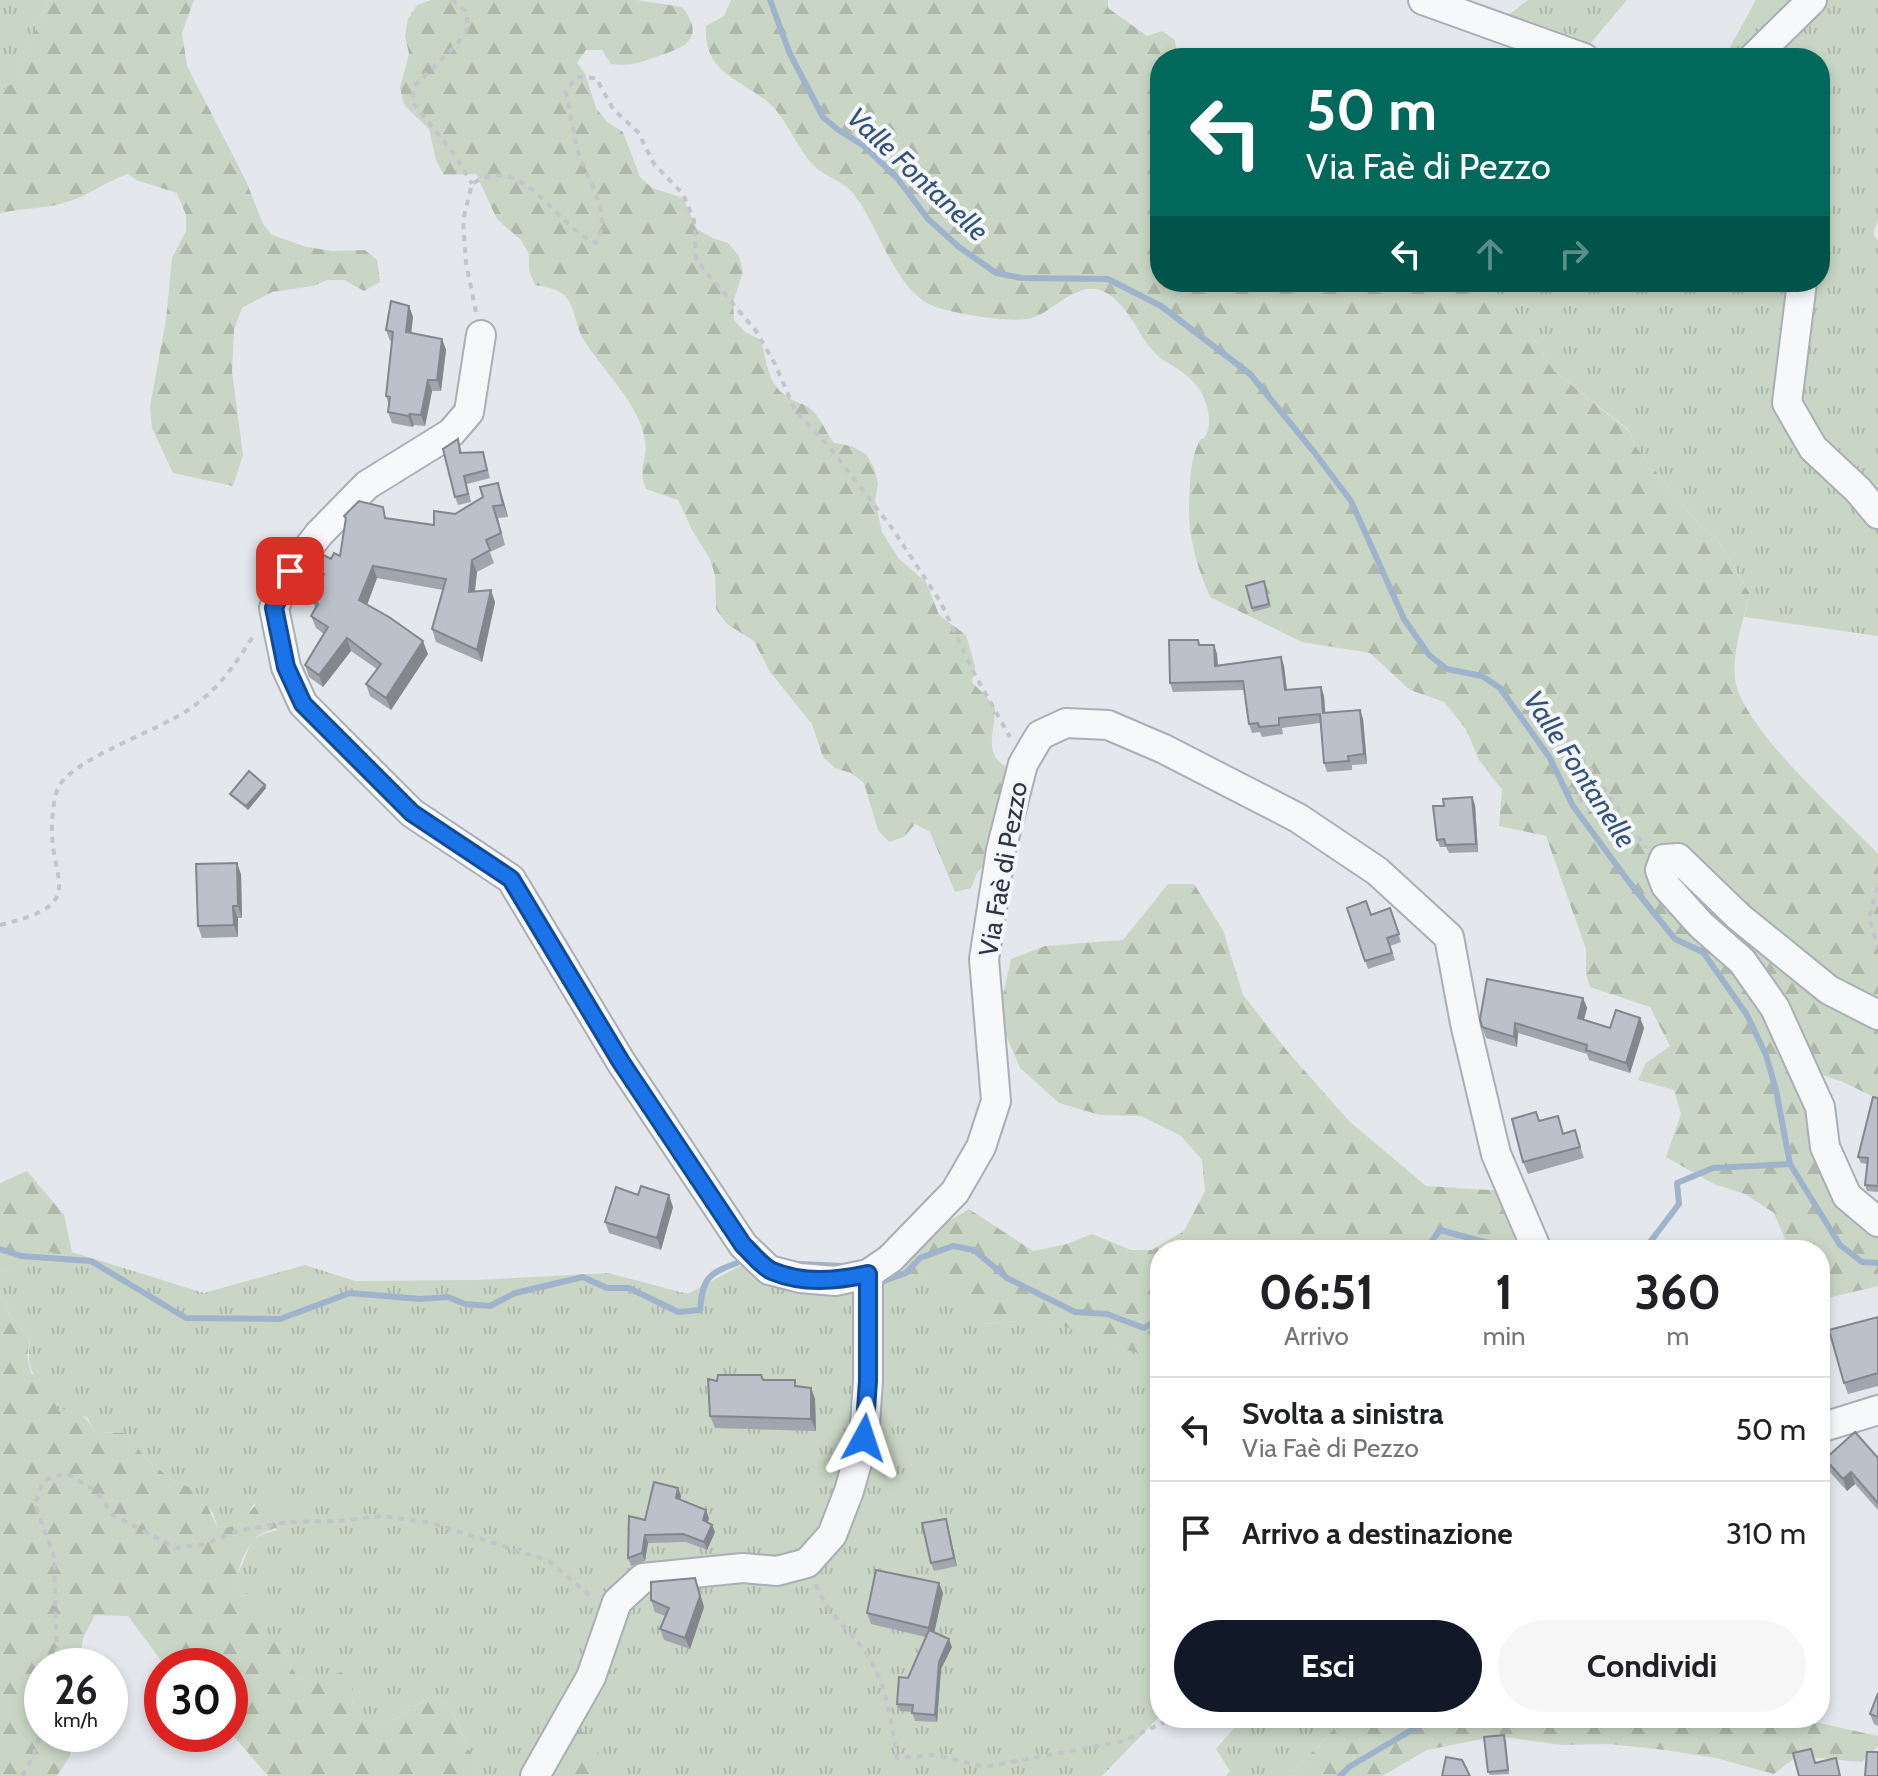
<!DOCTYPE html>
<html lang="it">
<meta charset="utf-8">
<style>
body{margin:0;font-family:Cabin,sans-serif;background:#f6f6f6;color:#202124;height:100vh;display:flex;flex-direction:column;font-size:30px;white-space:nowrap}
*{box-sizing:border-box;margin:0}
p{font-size:26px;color:#757577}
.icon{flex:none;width:44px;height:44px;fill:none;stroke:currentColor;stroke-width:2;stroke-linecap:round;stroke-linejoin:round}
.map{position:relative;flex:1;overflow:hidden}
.side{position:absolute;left:1150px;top:1240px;width:680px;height:488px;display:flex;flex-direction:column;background:#fff;border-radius:32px;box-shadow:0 4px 12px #0003}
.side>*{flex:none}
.hud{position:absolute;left:1150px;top:48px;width:680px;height:244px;border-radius:32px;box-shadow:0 4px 12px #0003;background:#00695c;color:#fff;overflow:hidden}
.speed{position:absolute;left:24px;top:1648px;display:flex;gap:16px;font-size:40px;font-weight:700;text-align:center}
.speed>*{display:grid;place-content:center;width:104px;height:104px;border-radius:50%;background:#fff;box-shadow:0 4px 12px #0003;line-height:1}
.speed small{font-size:20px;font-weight:400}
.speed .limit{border:12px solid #d22;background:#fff;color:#111}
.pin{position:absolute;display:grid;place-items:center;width:68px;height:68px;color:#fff;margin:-34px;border-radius:16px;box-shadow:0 4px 12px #0006}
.me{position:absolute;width:88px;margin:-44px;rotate:5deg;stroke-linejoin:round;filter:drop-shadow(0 0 6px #0008)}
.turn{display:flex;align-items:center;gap:28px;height:168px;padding:0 24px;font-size:36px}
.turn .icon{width:104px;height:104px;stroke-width:2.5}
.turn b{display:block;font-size:56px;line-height:68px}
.lanes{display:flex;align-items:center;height:76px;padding:0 24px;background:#0003;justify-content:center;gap:40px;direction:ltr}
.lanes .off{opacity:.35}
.eta{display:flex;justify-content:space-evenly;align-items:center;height:136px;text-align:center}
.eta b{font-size:48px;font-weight:800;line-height:56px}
.primary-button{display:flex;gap:16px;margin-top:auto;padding:16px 24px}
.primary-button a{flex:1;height:92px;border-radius:48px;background:#111827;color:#fff;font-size:32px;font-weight:800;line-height:92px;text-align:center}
.primary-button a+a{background:#f6f6f6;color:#202124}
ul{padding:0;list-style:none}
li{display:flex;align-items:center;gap:24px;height:104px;padding:0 24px;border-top:2px solid #e0e0e0}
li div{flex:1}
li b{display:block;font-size:30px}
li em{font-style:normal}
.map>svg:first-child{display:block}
</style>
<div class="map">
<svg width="1878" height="1776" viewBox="0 0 1878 1776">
<defs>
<pattern id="grass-tufts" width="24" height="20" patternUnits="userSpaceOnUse" patternTransform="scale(2)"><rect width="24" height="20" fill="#c9d6c5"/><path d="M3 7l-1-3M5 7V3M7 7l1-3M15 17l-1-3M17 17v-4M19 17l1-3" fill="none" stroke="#adb8ab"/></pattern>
<pattern id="forest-firs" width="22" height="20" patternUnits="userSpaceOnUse" patternTransform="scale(2)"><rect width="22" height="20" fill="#c9d6c5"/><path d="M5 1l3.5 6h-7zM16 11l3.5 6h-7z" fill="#adb8ab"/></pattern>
</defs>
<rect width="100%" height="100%" fill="#e4e7ec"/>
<path fill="url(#grass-tufts)" d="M0 0H49L14 83 0 92Z
M1528 0H1627L1584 51 1506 17Z
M1756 0H1878V221L1873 233 1878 241V636L1744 617 1750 594 1717 539 1701 527 1635 446 1629 430 1554 371 1532 336 1485 282H1820V58H1724Z
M50 1252 65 1256 72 1252 204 1293 305 1265 355 1281 477 1280 608 1273 688 1294 754 1258 849 1275 900 1270 914 1277 934 1278 984 1324C1009 1321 1040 1318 1065 1326 1092 1335 1115 1349 1143 1354L1160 1337V1716L1102 1776H479L476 1761 467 1747 455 1717 446 1703 431 1696C405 1712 387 1733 356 1717L352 1700V1684L311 1683 297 1677 282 1647 267 1640 258 1626V1610L234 1592C234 1574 238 1575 244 1560 253 1538 252 1537 277 1530L254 1503C246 1521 238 1528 218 1528L213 1513 189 1487 174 1481 147 1460 127 1433 95 1432 87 1417 57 1409C48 1373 23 1387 30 1340L9 1314 5 1299 0 1297V1272L6 1268 22 1270 34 1260Z
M1243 1718H1344L1290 1776H1226L1230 1771 1216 1749Z"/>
<path fill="url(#forest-firs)" d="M49 0H194L182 33 187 66 246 181 263 224 272 235 307 247 332 251 365 250 377 260 380 282 364 291 344 280H327L313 286 272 292 242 308 234 330 232 371 243 455 233 486 173 473 152 428 150 406 166 320 172 258 186 231V215L177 193 136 180 128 174C104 182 89 196 64 203 43 209 21 208 0 213V92L14 82Z
M431 0H637L682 7C701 31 694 44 667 53 643 61 636 67 611 64L602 50H586L577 63 585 73 596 108 607 122 623 132 640 177 652 188 683 198 697 229 712 238 728 243 739 256 743 271 733 303 734 320 745 332 761 340C766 360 768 384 786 396 795 403 805 403 813 411 822 420 826 433 834 443L851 446 866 454 874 468 878 483 875 500 882 532 899 559 926 582 939 615 966 635 975 666 972 682 995 706C995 738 979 759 1019 772L988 861 977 873 971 888 955 892 930 832 915 824 904 837 889 842 878 830 864 783 851 773 835 768 823 757 812 724 770 672 754 641 727 624 716 609 715 575 710 559 692 530 678 500 646 489C637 466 648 460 645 441 640 404 602 370 584 340 575 327 576 306 564 295 556 288 545 287 535 285L529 270V254L521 240 497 219 476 174 444 175 436 160 429 129 404 105 400 88 409 54 405 36 408 19 417 5Z
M731 0H1108V8L1147 36 1162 31 1175 40 1177 58H1160V282H1485L1514 308 1554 371 1629 431 1635 446 1701 527 1717 539 1750 594C1743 620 1732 652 1735 679 1742 729 1842 815 1878 854V1099L1843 1082 1822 1075 1801 1086 1819 1159 1878 1219V1286L1823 1299 1820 1296V1250H1790L1774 1213 1745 1194 1714 1184 1666 1157 1681 1114 1674 1090 1638 1080 1646 1063 1670 1046 1650 1007 1590 987 1586 974V949L1546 836 1499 826 1502 790 1479 760 1466 729 1444 702 1410 690 1370 653 1302 642 1210 597C1197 567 1188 537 1189 504 1190 486 1190 460 1198 444 1202 435 1201 443 1206 435 1213 422 1207 400 1199 389 1185 368 1165 365 1153 351 1137 333 1130 308 1108 294 1080 276 1057 310 1032 318 1014 324 948 313 931 305 893 287 878 223 852 192 841 180 823 176 812 164 799 149 791 130 779 114 755 81 702 80 706 26L724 16Z
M1168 884H1194L1223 930 1243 995 1288 1052 1349 1121 1426 1186 1504 1191 1518 1238 1488 1250H1160V1337L1143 1354C1115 1349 1092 1336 1066 1327 1040 1318 1009 1321 983 1324L934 1279 914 1277 900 1270C907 1239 944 1225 969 1209L1033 1251 1067 1244 1092 1234 1131 1250H1152L1184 1231 1205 1191 1202 1160 1181 1136 1141 1116 1100 1115 1059 1103 1020 1068 1003 1028 1002 999 1011 959 1045 946 1123 940Z
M27 1171 64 1215 72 1252 65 1256 50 1252 34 1260 22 1271 6 1268 0 1272V1183Z
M0 1297 5 1299 9 1314 30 1340 27 1356 31 1373C48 1381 53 1391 57 1409 77 1409 85 1414 95 1432L127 1433 147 1460 174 1481 189 1487 203 1498 218 1528C250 1528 245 1508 269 1494L286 1500 289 1518C277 1530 275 1527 261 1534 247 1541 234 1576 234 1591L250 1594 258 1610V1626L267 1639 282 1647 297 1677 311 1683 341 1672 352 1684V1700L356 1717C386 1733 406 1712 431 1696L446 1703 455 1717 467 1747 476 1761 479 1776H268L230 1732V1666H165L128 1616 95 1615 83 1638 79 1666H42V1734H70V1756L57 1776H0Z
M1344 1718H1796L1878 1736V1746L1862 1762 1797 1756 1774 1774 1716 1758 1665 1750 1609 1744 1562 1745 1497 1736 1427 1750 1382 1776H1290Z
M568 1728C600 1733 598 1749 602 1776H530Z"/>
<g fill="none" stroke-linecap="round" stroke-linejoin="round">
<path stroke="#9fb4cc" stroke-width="6" d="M770 0 790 54 823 117 837 129 864 146 898 179 928 219 959 247 996 273 1022 278 1108 279 1161 306 1250 374 1314 452 1351 501 1404 619 1429 655 1447 669 1482 676 1500 688 1550 758 1573 806 1629 882 1675 939 1703 952 1747 1015 1766 1055 1776 1090 1790 1164 1840 1245 1862 1262 1878 1263
M0 1249 21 1256 91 1261 186 1318 280 1319 350 1293 420 1299 448 1297 465 1304 490 1306 515 1293 583 1277 607 1288H629L678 1312 700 1310C703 1278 707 1274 737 1263
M1425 1250 1440 1230 1514 1250
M1644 1250 1679 1204 1677 1183 1713 1168 1790 1164
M799 1264 843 1266
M884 1281 906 1273 920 1258 953 1246 974 1250 1007 1278 1075 1312 1107 1314 1144 1328 1160 1318
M1340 1776 1349 1767 1432 1718"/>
<g stroke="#a9aeb7" stroke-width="32">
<path id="minor" d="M1423 0 1584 58
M1753 58 1812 0
M1802 282 1787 403 1813 448 1858 490 1878 514
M481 335 469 412 451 433 367 485 319 534 290 571 274 608 286 667 303 704 412 813 511 879 621 1062 743 1245 769 1270 800 1278 835 1281 868 1274 890 1259 955 1192 981 1147 996 1101 984 959 1001 850 1023 764 1040 735 1066 723 1108 725 1164 749 1298 818 1377 871 1449 937 1465 1023 1496 1154 1537 1250
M1878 1015 1829 990 1739 917 1678 858 1664 859 1660 870 1666 886 1701 925 1742 961 1775 1008 1820 1107 1825 1147 1847 1196 1878 1222
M1820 1428 1878 1410
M535 1776 591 1677 617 1602 643 1578 743 1568 777 1571 807 1563 832 1535 849 1491 864 1438 868 1381V1274"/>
</g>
<path stroke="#c2c5cb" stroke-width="4" stroke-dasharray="6 6" stroke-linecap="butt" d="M452 0 466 11 468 29 457 44 414 86 413 103 455 155 472 184
M476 312 466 263 463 220 472 184C523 149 556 228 596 243 614 212 585 178 577 148 573 130 570 111 566 92L576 77 596 78 613 109 638 132 654 164 683 194 694 220 696 260 756 331 775 364 795 410 831 449 892 528 940 601 975 675 1010 737
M1543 712 1579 753 1646 848
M1570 788C1591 811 1604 827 1635 835
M1878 887 1869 917 1878 948
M0 925C96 902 44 881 53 812 54 802 55 792 61 783 81 756 157 731 188 710 220 688 235 665 255 633
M816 1584C827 1615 850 1629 867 1655 888 1687 891 1721 897 1758L936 1755 985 1767 1124 1741 1173 1718
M57 1666 54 1557 35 1504 43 1481 66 1473 97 1492 113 1515 176 1548 205 1544 237 1531 288 1522 339 1521 382 1516 432 1523 549 1561 594 1599
M22 1776 33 1757 42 1726"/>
<use href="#minor" stroke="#f7f8fa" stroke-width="28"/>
</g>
<path fill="#a1a5ae" d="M409 306 413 317 411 333 442 339 446 350 441 391H432L425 426 414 425 412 427 392 423 388 412 389 406 386 396 392 341H390L386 330Z
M458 439 462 453 483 452 490 478 467 484 471 502 458 505 455 497Z
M502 495 508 517 498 518 505 545 490 552 494 563 477 572 475 592 495 602 482 662 436 642 432 629 443 590 377 578 367 605 428 654 391 710 370 696 366 684 377 669 351 651 323 687 309 677 305 665 324 634 316 628 311 616 315 608 313 601 321 582 308 575 304 563 331 559 340 556 345 520 344 516 387 518 434 525 455 514Z
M1264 581 1271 607 1253 612 1252 608Z
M1198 640 1200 645H1214L1217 654 1218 665 1281 657 1284 666 1287 690 1321 687 1324 696 1325 713 1360 710 1363 719 1367 764 1352 765V770L1327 772 1324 763 1320 723 1282 728 1283 734 1262 737 1260 732 1252 733 1249 724 1245 690 1173 692 1170 683Z
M265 785 266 788 248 810 232 797 230 794Z
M1472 797 1475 805 1478 852 1449 853 1446 847H1440L1437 840 1444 806Z
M241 874 242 918H238V937L202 938 198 926Z
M1347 908 1371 915 1390 908 1401 942 1390 946 1395 960 1368 969Z
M1583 998 1587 1008 1584 1020 1610 1028 1640 1018 1644 1028 1630 1073 1589 1060 1587 1054 1518 1033 1517 1047 1486 1038 1482 1027Z
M1878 1098V1192L1867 1191 1865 1185 1867 1164 1861 1163 1858 1157Z
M1539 1121 1564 1133 1575 1130 1584 1158 1528 1174 1523 1162Z
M673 1207 661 1250 609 1233 605 1222Z
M1878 1317V1386L1848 1394 1844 1383Z
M763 1380 811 1388 815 1399 816 1431 715 1428 710 1416 717 1381Z
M1878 1458V1510L1855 1484 1847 1491 1829 1471 1825 1459Z
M678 1488 681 1496 680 1500 709 1518 708 1522 715 1532 707 1550 686 1542 648 1543 645 1561 631 1566 628 1558 645 1520Z
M948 1526 957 1566 934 1571 931 1563Z
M939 1583 943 1593 934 1633 952 1647 941 1669 937 1722 915 1721 912 1712 900 1711 897 1704 926 1637 871 1624 867 1613Z
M699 1589 704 1607 690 1649 664 1640 660 1629 665 1616 655 1612 651 1600Z
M1878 1693V1726L1874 1724 1870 1714Z
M1506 1739 1509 1774 1490 1775 1488 1772Z"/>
<path fill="#83868d" d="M409 306 413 317 410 343 406 332Z
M442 339 446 350 441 391 437 380Z
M428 380 432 391 425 426 421 415Z
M410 414 414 425 412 427 408 416Z
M498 483 502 495 508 517 503 505Z
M472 560 477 572 473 604 469 592Z
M373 566 377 578 364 613 359 600Z
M491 590 495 602 482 662 477 650Z
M347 638 351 651 323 687 319 675Z
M423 641 428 654 391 710 386 698Z
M1214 645 1217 654 1218 675 1215 666Z
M1281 657 1284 666 1288 699 1285 690Z
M1321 687 1324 696 1326 722 1323 713Z
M1360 710 1363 719 1367 764 1364 754Z
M265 785 266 788 248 810 246 806Z
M1472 797 1475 805 1478 852 1476 844Z
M237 863 241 874 242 918 238 906Z
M233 906 238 918V937L234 925Z
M1583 998 1587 1008 1581 1029 1578 1018Z
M1640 1018 1644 1028 1630 1073 1626 1063Z
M1515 1023 1518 1033 1517 1047 1514 1037Z
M669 1195 673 1207 661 1250 657 1238Z
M811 1388 815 1399 816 1431 811 1419Z
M1851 1472 1855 1484 1847 1491 1843 1479Z
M678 1488 681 1496 678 1506 676 1498Z
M706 1510 709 1518 706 1528 703 1520Z
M946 1519 948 1526 957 1566 954 1558Z
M712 1525 715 1532 707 1550 704 1542Z
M645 1535 648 1543 645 1561 642 1553Z
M695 1578 704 1607 690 1649 685 1638Z
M939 1583 943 1593 933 1638 929 1628Z
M949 1639 952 1647 941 1669 937 1722 935 1715 939 1662Z"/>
<path fill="#bbc0ca" stroke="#83868d" stroke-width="2" d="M391 301 409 306 406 332 442 339 437 380H428L421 415 410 414 408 416 388 412 390 397 386 396 393 332 386 330Z
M458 439 460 453 483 452 487 470 464 476 468 494 455 497 443 449Z
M498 483 503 505 493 506 501 533 486 540 490 550 472 560 469 592 491 590 477 650 432 629 446 579 373 566 359 600 389 617 423 641 386 698 366 684 381 664 347 638 319 675 305 665 328 627 311 616 318 604 313 601 324 574 304 563 314 550 331 559 334 553 340 556 346 518 344 516 359 501 383 507 385 518 434 525V511L455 514 483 497 480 487Z
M1264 581 1269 604 1252 608 1246 586Z
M1169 640H1198L1199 645H1214L1215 666 1281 657 1285 690 1321 687 1323 713 1360 710 1364 754 1348 756 1349 761 1324 763 1320 714 1279 718V725L1259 727 1258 723 1249 724 1243 681 1170 683Z
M249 771 265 785 246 806 230 794Z
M1472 797 1476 844 1446 845 1444 839 1437 840 1433 806H1444L1443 799Z
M237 863 238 906H233L234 925 198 926 196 864Z
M1366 901 1371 915 1390 908 1399 934 1387 938 1392 953 1365 961 1347 908Z
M1487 979 1583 998 1578 1018 1610 1028 1616 1010 1640 1018 1626 1063 1586 1050 1587 1045 1515 1023 1514 1037 1482 1027 1480 1019Z
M1873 1097 1878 1098V1186L1865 1185 1868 1158 1858 1157Z
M1536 1112 1539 1121 1558 1116 1563 1134 1575 1130 1580 1147 1523 1162 1512 1119Z
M641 1186 669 1195 657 1238 605 1222 616 1187 638 1195Z
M1878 1317V1373L1844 1383 1829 1330Z
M718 1375H761L763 1380H795V1386L811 1388V1419L710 1416 708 1379 717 1381Z
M1855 1432 1878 1458V1503L1851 1472 1843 1479 1825 1459Z
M654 1482 678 1488 676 1498 706 1510 703 1520 712 1525 704 1542 683 1534 645 1535 642 1553 628 1558 629 1516 645 1520Z
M946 1519 954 1558 931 1563 922 1523Z
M876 1570 939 1583 929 1628 867 1613Z
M695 1578 700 1596 685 1638 660 1629 669 1608 651 1600V1582Z
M929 1630 949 1639 939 1662 935 1715 912 1713 913 1705 897 1704 899 1677 908 1678Z
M1878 1693V1717L1870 1714Z
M1504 1735 1508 1770 1488 1772 1484 1737Z
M1811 1749 1815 1763 1836 1758 1840 1776H1799L1793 1753Z
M1867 1752H1878V1776H1865Z
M1446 1757 1462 1760 1470 1776H1442Z"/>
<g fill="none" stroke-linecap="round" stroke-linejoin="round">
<g stroke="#114b97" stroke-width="20">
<path id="route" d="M290 571 274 608 286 667 303 704 412 813 511 879 621 1062 743 1245C752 1253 761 1266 772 1271 803 1284 836 1281 868 1274V1381L864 1438"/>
</g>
<use href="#route" stroke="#1a73e8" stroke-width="14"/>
</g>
<g text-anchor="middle" stroke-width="8" stroke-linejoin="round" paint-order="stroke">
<g font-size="26" fill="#2b3445" stroke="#f4f6f9">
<text transform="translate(1003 869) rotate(-80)" y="9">Via Faè di Pezzo</text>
</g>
<g font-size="28" font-style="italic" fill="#34527a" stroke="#f4f6f9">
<text transform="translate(918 174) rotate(43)" y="10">Valle Fontanelle</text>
<text transform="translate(1580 769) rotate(57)" y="10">Valle Fontanelle</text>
</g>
</g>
</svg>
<div class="speed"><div>26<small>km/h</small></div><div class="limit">30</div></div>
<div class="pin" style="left:290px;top:571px;background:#d93025"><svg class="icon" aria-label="arrive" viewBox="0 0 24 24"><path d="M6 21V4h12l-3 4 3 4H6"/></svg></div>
<svg class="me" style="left:864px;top:1438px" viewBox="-20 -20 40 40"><path d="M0-17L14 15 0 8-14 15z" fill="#1a73e8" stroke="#fff" stroke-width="4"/></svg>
<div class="hud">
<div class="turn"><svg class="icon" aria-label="left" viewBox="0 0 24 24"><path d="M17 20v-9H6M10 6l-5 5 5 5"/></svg><div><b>50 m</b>Via Faè di Pezzo</div></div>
<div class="lanes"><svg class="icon" aria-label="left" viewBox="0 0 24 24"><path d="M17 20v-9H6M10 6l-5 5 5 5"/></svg><svg class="icon off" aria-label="ahead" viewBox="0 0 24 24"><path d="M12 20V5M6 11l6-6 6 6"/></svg><svg class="icon off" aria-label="right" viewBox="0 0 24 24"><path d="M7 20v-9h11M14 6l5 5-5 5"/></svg></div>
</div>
<section class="side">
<div class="eta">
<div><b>06:51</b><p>Arrivo</p></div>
<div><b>1</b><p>min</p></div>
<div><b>360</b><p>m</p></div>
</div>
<ul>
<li><svg class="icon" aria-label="left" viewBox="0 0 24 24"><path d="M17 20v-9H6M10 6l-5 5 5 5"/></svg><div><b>Svolta a sinistra</b><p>Via Faè di Pezzo</p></div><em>50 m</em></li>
<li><svg class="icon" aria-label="arrive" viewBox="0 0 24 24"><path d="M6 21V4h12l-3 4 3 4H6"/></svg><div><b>Arrivo a destinazione</b></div><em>310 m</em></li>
</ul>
<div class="primary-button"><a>Esci</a><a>Condividi</a></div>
</section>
</div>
